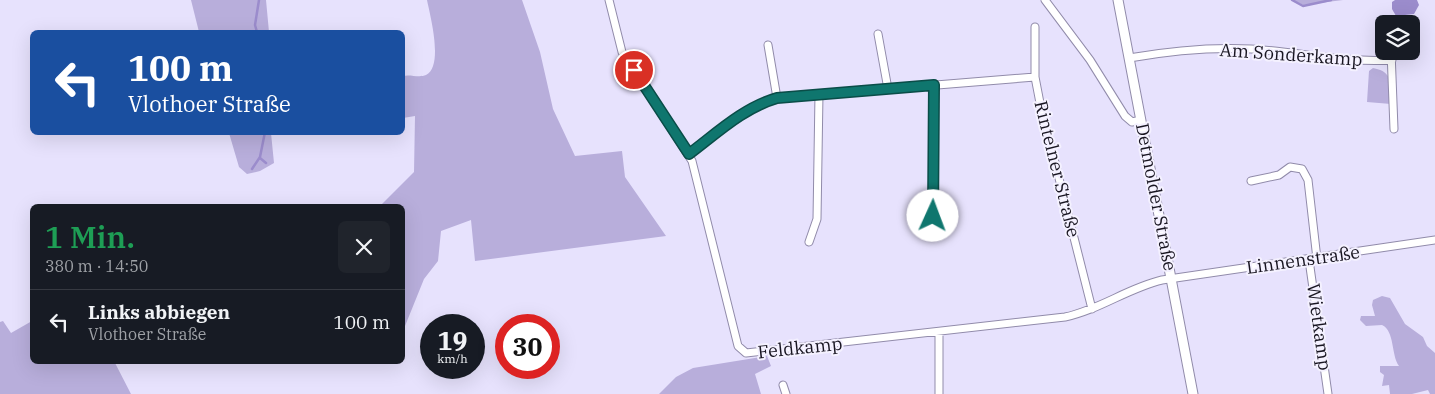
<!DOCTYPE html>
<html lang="de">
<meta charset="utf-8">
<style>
body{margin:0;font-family:"IBM Plex Serif",serif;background:#20242c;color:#f1f3f6;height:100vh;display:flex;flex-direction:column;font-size:19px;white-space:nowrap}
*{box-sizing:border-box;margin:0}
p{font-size:16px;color:#9ea1a6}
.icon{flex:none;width:28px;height:28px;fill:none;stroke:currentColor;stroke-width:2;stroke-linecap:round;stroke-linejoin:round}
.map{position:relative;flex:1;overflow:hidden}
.details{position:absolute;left:30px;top:204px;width:375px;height:160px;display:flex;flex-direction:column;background:#171b24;border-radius:8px;box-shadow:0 5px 20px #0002}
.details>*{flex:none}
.guide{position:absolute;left:30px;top:30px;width:375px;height:105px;border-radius:8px;box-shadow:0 5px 20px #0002;background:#1a4fa0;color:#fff;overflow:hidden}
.buttons{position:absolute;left:1375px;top:15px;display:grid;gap:10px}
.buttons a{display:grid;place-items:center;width:45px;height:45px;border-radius:8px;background:#171b24;box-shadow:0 5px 20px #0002;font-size:25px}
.speed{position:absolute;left:420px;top:314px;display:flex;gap:10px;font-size:25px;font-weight:700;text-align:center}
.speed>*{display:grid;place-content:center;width:65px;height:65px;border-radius:50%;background:#171b24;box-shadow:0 5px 20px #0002;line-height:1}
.speed small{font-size:12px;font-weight:400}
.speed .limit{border:8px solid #d22;background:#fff;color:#111}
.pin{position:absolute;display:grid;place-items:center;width:42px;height:42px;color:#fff;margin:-21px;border:2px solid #fff;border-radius:50%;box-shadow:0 1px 5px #0007}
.me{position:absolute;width:55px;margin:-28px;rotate:2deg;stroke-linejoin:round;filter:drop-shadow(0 0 4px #0008)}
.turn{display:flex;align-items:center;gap:18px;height:105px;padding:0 15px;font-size:22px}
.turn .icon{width:65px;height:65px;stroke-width:2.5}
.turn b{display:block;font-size:35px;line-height:42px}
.round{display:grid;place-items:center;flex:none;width:52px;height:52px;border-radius:8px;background:#20242c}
.overview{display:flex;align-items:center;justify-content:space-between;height:85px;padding:0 15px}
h1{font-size:30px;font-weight:600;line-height:38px;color:#1e9e55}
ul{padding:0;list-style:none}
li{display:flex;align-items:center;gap:15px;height:65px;padding:0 15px;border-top:1px solid #363941}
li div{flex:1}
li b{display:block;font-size:19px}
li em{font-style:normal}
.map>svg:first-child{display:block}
</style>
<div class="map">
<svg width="1435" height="394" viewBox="0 0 1435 394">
<rect width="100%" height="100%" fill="#e7e2fd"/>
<path fill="#b8aedb" d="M191 0H266L269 32H199Z
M427 0H522L540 52 553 109 575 156 622 151 625 177 666 236 475 261 471 220 441 231 438 261 424 279 403 331 402 206H380L414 172 415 116 403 118V76C410 74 419 78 426 75 444 66 430 15 427 0Z
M1293 0H1343L1303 5Z
M1373 68C1395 72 1390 86 1391 104L1367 102 1369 71Z
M229 133H271L274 163 260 171 247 174 239 167Z
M1382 296 1390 298 1405 324 1423 337 1427 346 1435 353V394H1430L1428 390 1412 394H1390L1389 385 1382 386 1384 375 1380 372V366H1399C1391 355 1395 331 1382 325L1366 326 1360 320 1361 316H1375L1372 305 1373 300Z
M3 321 11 333 32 321V361H114L131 394H0V322Z
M767 356 771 366 755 374 761 394H659L676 377 693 368Z"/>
<path fill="#9b8ccc" d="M1395 0H1417L1419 5 1414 14 1396 16 1392 9V2Z"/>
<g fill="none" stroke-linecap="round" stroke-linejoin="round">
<path stroke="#9b8ccc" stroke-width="2.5" d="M1292 0 1303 6 1331 0
M257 32 255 25 259 0
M260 158 266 163
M252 169 260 157 265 132"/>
<g stroke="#918baa" stroke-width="9">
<path id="minor" d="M609 0 622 52 692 161 738 346 746 353 1065 317C1099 310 1128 288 1162 280L1435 240
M1045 0 1090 60 1125 116 1132 122 1141 120
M1035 27V77L1040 103 1092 309
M878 34 888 89
M768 45 777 98
M1391 51 1394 129
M1129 58C1169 51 1211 47 1251 49 1299 52 1344 63 1392 60
M689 155C717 133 743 107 777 98L1035 77
M1251 181 1279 175 1290 167 1302 169 1308 180 1317 259
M926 229 933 212 934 85
M809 242 817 219 819 94
M1309 260 1328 394
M783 385 786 394
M939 394V332"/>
</g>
<g stroke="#918baa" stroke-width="11">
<path id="tertiary" d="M1118 0 1193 394"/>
</g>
<use href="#minor" stroke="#fff" stroke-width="7"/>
<use href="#tertiary" stroke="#fff" stroke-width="9"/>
</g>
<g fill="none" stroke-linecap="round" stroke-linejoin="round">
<g stroke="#0a4d48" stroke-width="12">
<path id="route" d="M634 70 689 154C717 133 743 108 777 98L934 85 933 216"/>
</g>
<use href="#route" stroke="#0f766e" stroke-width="9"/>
</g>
<g text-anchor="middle" stroke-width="4" stroke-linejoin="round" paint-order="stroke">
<g font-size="18" fill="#181521" stroke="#f4f1ff">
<text transform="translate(1291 55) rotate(4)" y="6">Am Sonderkamp</text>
<text transform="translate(1057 169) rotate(76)" y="6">Rintelner Straße</text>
<text transform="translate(1156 197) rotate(79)" y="6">Detmolder Straße</text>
<text transform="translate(1303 260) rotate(-8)" y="6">Linnenstraße</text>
<text transform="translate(1319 327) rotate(82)" y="6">Wietkamp</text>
<text transform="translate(800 348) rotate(-6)" y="6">Feldkamp</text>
</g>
</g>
</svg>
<div class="buttons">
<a><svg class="icon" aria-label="layers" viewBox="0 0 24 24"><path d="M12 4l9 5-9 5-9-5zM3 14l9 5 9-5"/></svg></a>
</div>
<div class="speed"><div>19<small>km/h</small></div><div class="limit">30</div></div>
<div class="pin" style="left:634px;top:70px;background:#d93025"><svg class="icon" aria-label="arrive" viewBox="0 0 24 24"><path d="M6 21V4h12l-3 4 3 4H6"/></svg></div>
<svg class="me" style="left:933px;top:216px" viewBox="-20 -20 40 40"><circle r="19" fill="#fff"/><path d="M0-13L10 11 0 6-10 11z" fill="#0f766e"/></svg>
<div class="guide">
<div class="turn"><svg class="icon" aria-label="left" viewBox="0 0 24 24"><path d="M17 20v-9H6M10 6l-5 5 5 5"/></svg><div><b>100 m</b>Vlothoer Straße</div></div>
</div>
<section class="details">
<div class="overview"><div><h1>1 Min.</h1><p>380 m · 14:50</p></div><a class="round"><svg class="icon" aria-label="close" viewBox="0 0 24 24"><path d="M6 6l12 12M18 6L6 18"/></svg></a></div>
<ul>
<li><svg class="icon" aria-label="left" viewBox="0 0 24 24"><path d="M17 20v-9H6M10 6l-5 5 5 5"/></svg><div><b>Links abbiegen</b><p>Vlothoer Straße</p></div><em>100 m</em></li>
</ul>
</section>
</div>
